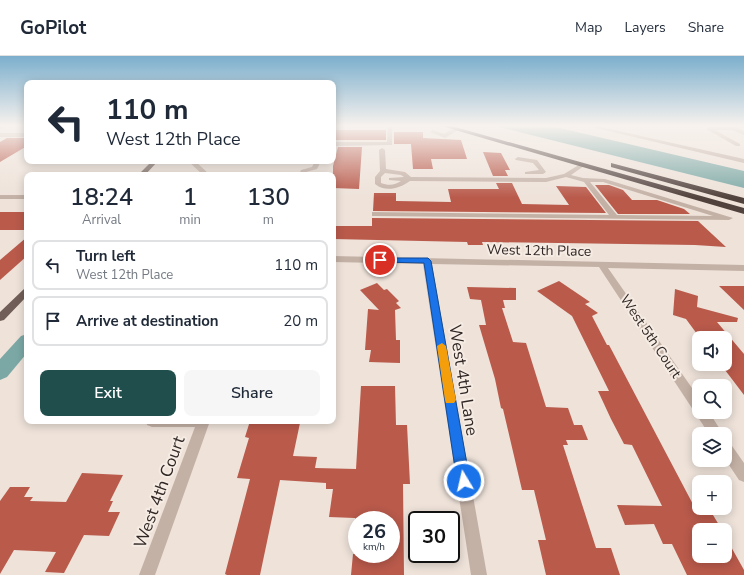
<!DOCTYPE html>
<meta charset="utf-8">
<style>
body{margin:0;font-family:"Nunito Sans",sans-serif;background:#f6f6f7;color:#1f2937;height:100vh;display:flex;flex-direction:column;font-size:15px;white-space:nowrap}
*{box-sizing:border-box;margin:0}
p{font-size:13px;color:#747a83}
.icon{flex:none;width:22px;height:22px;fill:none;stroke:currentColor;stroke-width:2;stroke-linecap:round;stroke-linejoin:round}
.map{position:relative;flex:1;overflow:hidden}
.drawer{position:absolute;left:24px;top:116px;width:312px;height:252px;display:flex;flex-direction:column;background:#fff;border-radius:8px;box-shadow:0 2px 10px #0003}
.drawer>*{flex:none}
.banner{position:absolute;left:24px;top:24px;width:312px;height:84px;border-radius:8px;box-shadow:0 2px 10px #0003;background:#fff;color:#1f2937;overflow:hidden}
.controls{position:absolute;left:692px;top:275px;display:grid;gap:8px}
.controls a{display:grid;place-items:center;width:40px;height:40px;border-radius:8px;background:#fff;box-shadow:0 2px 10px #0003;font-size:20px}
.speed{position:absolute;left:348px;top:455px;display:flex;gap:8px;font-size:20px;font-weight:700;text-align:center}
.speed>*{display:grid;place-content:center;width:52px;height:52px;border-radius:50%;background:#fff;box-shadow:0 2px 10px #0003;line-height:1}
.speed small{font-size:10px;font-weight:400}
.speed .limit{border:2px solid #111;border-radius:6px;background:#fff;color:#111}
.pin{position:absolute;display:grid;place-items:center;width:34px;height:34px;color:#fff;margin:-17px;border:2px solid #fff;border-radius:50%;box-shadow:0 1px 4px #0007}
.me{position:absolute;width:44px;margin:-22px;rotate:351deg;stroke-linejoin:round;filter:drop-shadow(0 0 3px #0008)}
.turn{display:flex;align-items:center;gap:14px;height:84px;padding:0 16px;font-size:18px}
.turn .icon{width:52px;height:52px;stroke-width:2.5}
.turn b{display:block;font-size:28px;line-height:34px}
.eta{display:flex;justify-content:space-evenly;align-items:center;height:68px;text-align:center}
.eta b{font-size:24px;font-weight:600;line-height:28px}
.action{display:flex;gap:8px;margin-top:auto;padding:8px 16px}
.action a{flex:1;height:46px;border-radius:8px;background:#204e4c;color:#fff;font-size:16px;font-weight:600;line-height:46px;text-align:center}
.action a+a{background:#f6f6f7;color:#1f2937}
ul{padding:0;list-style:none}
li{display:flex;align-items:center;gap:12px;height:50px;margin:0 8px 6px;padding:0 8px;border:2px solid #e0e1e3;border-radius:8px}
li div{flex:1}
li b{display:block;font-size:15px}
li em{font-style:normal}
header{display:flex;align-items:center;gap:24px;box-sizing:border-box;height:56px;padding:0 20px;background:#fff;border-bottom:1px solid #e0e1e3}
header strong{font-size:19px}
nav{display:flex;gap:22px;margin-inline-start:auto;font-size:14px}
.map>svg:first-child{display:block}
</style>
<header>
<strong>GoPilot</strong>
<nav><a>Map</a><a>Layers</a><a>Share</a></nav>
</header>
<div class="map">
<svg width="744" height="519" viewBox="0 0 744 519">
<rect width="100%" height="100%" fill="#eee2d9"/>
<path fill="#7ba8a5" d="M491 69H547L744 115V132Z"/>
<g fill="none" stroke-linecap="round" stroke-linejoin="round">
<path fill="#7ba8a5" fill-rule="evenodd" d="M27 278V297L7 321 0 324V303L21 280Z"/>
</g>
<path fill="#b95a4b" d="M333 74H386V84H333Z
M394 76H423V82L461 84 467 103H431L433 113H413L411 88H394Z
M7 82H27V90L0 106V86Z
M338 91H362L359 133 333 132V110Z
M483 96 501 97 510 114H505L508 120H493Z
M496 127H512L522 148 569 149 556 130 586 131 606 157 373 155 374 137H396V145L451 146 448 133H499Z
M595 129H609L623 134 632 144H657L684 153 690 158H618Z
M0 156H27V174H0Z
M372 162 698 165 726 191 695 189 482 186 483 189H468L467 186 333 183V170H372Z
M27 181V200L0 224V204Z
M559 225 590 246 585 248 598 257 592 260 607 289H609L696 454H710L722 474H699V500H725V480L744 514V519H687L672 488H663L654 468 625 469 617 449 662 450 632 389 624 388 611 363 598 335H609L572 260 537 235Z
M377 227 384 234 387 233 399 245 396 247 401 252 395 254 396 284H400V307L369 306 371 294H365L368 253 379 254 360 234Z
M719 230H744V254Z
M467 231 516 232V244H503L505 252H502L513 286 526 287 546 351 568 352 574 369H582L588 384H566L568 389H563L596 492H611L620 519H546L538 484H546L534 434H522L503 353 501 352 495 323 479 269H486L481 244 470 243Z
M675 233 698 240 697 251 738 262 737 266H717L744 298V339L725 314V282H700L686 263 673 259Z
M361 330H395L396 369H407L410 428H403L404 519H351L353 498H391V464H355V462L329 461 333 433H326V427L280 424 260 519H227L225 518 250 423 237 422 249 382 245 381 250 365 300 367 293 400 317 401 315 412 356 413Z
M82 417 123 419 110 445H113L108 456H120L109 480 84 479 64 517 45 516 56 496 14 494 0 518V445L10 431H30L24 441H33L30 445 66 446Z"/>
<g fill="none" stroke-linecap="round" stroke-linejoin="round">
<path stroke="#b09b91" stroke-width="1.5" stroke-dasharray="1 1" stroke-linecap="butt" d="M568 69 576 71"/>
<path fill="#c4b1a6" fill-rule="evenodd" d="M0 69H6L0 73Z
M388 69H392V89L333 90V86H387Z
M401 69H444L442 70H403Z
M583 69H592L744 103V107Z
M733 70 744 75V79L732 74H715L740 88V90H736L706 73 709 71Z
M456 71 458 74 445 82 430 76 433 74 444 78Z
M0 77H27V81H0Z
M382 92 385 94 386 113 405 116 411 121 546 122 564 118 582 107 585 109 584 110 571 119 583 122 605 123 733 162 729 164 375 160H372V156L609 159 584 126 566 121 546 126 410 125C400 132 386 137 375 128V121L380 115 379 94ZM385 117 401 119 404 121 389 122V124L401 125C395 129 389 130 381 127V121ZM590 126H603L713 160 617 159Z
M518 101 537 104 546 116 543 118H525V116L539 114 533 107 516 104 515 103Z
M188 105H195L210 119H203Z
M315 105H321L317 113 306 116 305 119H299L301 114 312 111Z
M0 139H27V143H0Z
M333 200 744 209V215L608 212 699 342V356H709L723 378H709L599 211 432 208 487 519H471L423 208 333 206Z
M146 365H210L155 519H139L195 371H152L147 369Z
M725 385 730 387 744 407V426L739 424 725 403Z"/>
<path fill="#725e58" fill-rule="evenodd" d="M152 105H158L145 119H138Z
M27 232V240L4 264 0 265V256L24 233Z"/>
<path fill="#52423e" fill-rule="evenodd" d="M438 69H448L744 152V158Z
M611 107 744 142V148L611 111Z"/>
</g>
<linearGradient id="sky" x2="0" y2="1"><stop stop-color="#7cafcd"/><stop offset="0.49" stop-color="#f7f2ee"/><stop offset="1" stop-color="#f7f2ee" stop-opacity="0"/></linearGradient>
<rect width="744" height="142" fill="url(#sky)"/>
<path fill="#1a73e8" stroke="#114b97" d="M377 202H428L431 205 470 425 468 429 464 431 459 429 457 425 424 207 380 206 377 205Z"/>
<path fill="#f59e0b" d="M442 287 446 290 456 344 454 347H446L445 344 437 290Z"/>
<g text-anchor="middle" stroke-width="4" stroke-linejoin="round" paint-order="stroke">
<g font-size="14" fill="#312826" stroke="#f6ece4">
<text transform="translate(539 194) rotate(1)" y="5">West 12th Place</text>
<text transform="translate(651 280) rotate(56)" y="5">West 5th Court</text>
</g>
<g font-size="17" fill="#312826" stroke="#f6ece4">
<text transform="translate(464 324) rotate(81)" y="6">West 4th Lane</text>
<text transform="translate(159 436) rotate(-70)" y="6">West 4th Court</text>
</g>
</g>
</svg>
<div class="controls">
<a><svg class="icon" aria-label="sound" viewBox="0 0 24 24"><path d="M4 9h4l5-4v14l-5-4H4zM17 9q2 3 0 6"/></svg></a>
<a><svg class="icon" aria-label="search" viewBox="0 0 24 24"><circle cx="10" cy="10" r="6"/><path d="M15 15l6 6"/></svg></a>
<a><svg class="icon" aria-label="layers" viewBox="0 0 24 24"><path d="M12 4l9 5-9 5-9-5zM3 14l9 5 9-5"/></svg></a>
<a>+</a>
<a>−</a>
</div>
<div class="speed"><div>26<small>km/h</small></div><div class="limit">30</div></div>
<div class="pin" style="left:380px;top:204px;background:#d93025"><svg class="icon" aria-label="arrive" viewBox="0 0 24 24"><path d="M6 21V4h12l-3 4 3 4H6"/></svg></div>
<svg class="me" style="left:464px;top:425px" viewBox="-20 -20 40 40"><circle r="17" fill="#1a73e8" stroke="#fff" stroke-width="3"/><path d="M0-11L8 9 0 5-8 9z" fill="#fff"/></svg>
<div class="banner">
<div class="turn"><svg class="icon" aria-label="left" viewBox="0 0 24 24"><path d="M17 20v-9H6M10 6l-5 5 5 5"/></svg><div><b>110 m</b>West 12th Place</div></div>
</div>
<section class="drawer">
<div class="eta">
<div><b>18:24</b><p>Arrival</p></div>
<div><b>1</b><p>min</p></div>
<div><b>130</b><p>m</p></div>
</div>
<ul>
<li><svg class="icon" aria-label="left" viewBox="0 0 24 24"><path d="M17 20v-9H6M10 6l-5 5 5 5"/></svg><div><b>Turn left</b><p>West 12th Place</p></div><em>110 m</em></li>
<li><svg class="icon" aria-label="arrive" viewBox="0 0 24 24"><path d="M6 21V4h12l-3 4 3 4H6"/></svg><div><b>Arrive at destination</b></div><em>20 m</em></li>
</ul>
<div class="action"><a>Exit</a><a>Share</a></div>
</section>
</div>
